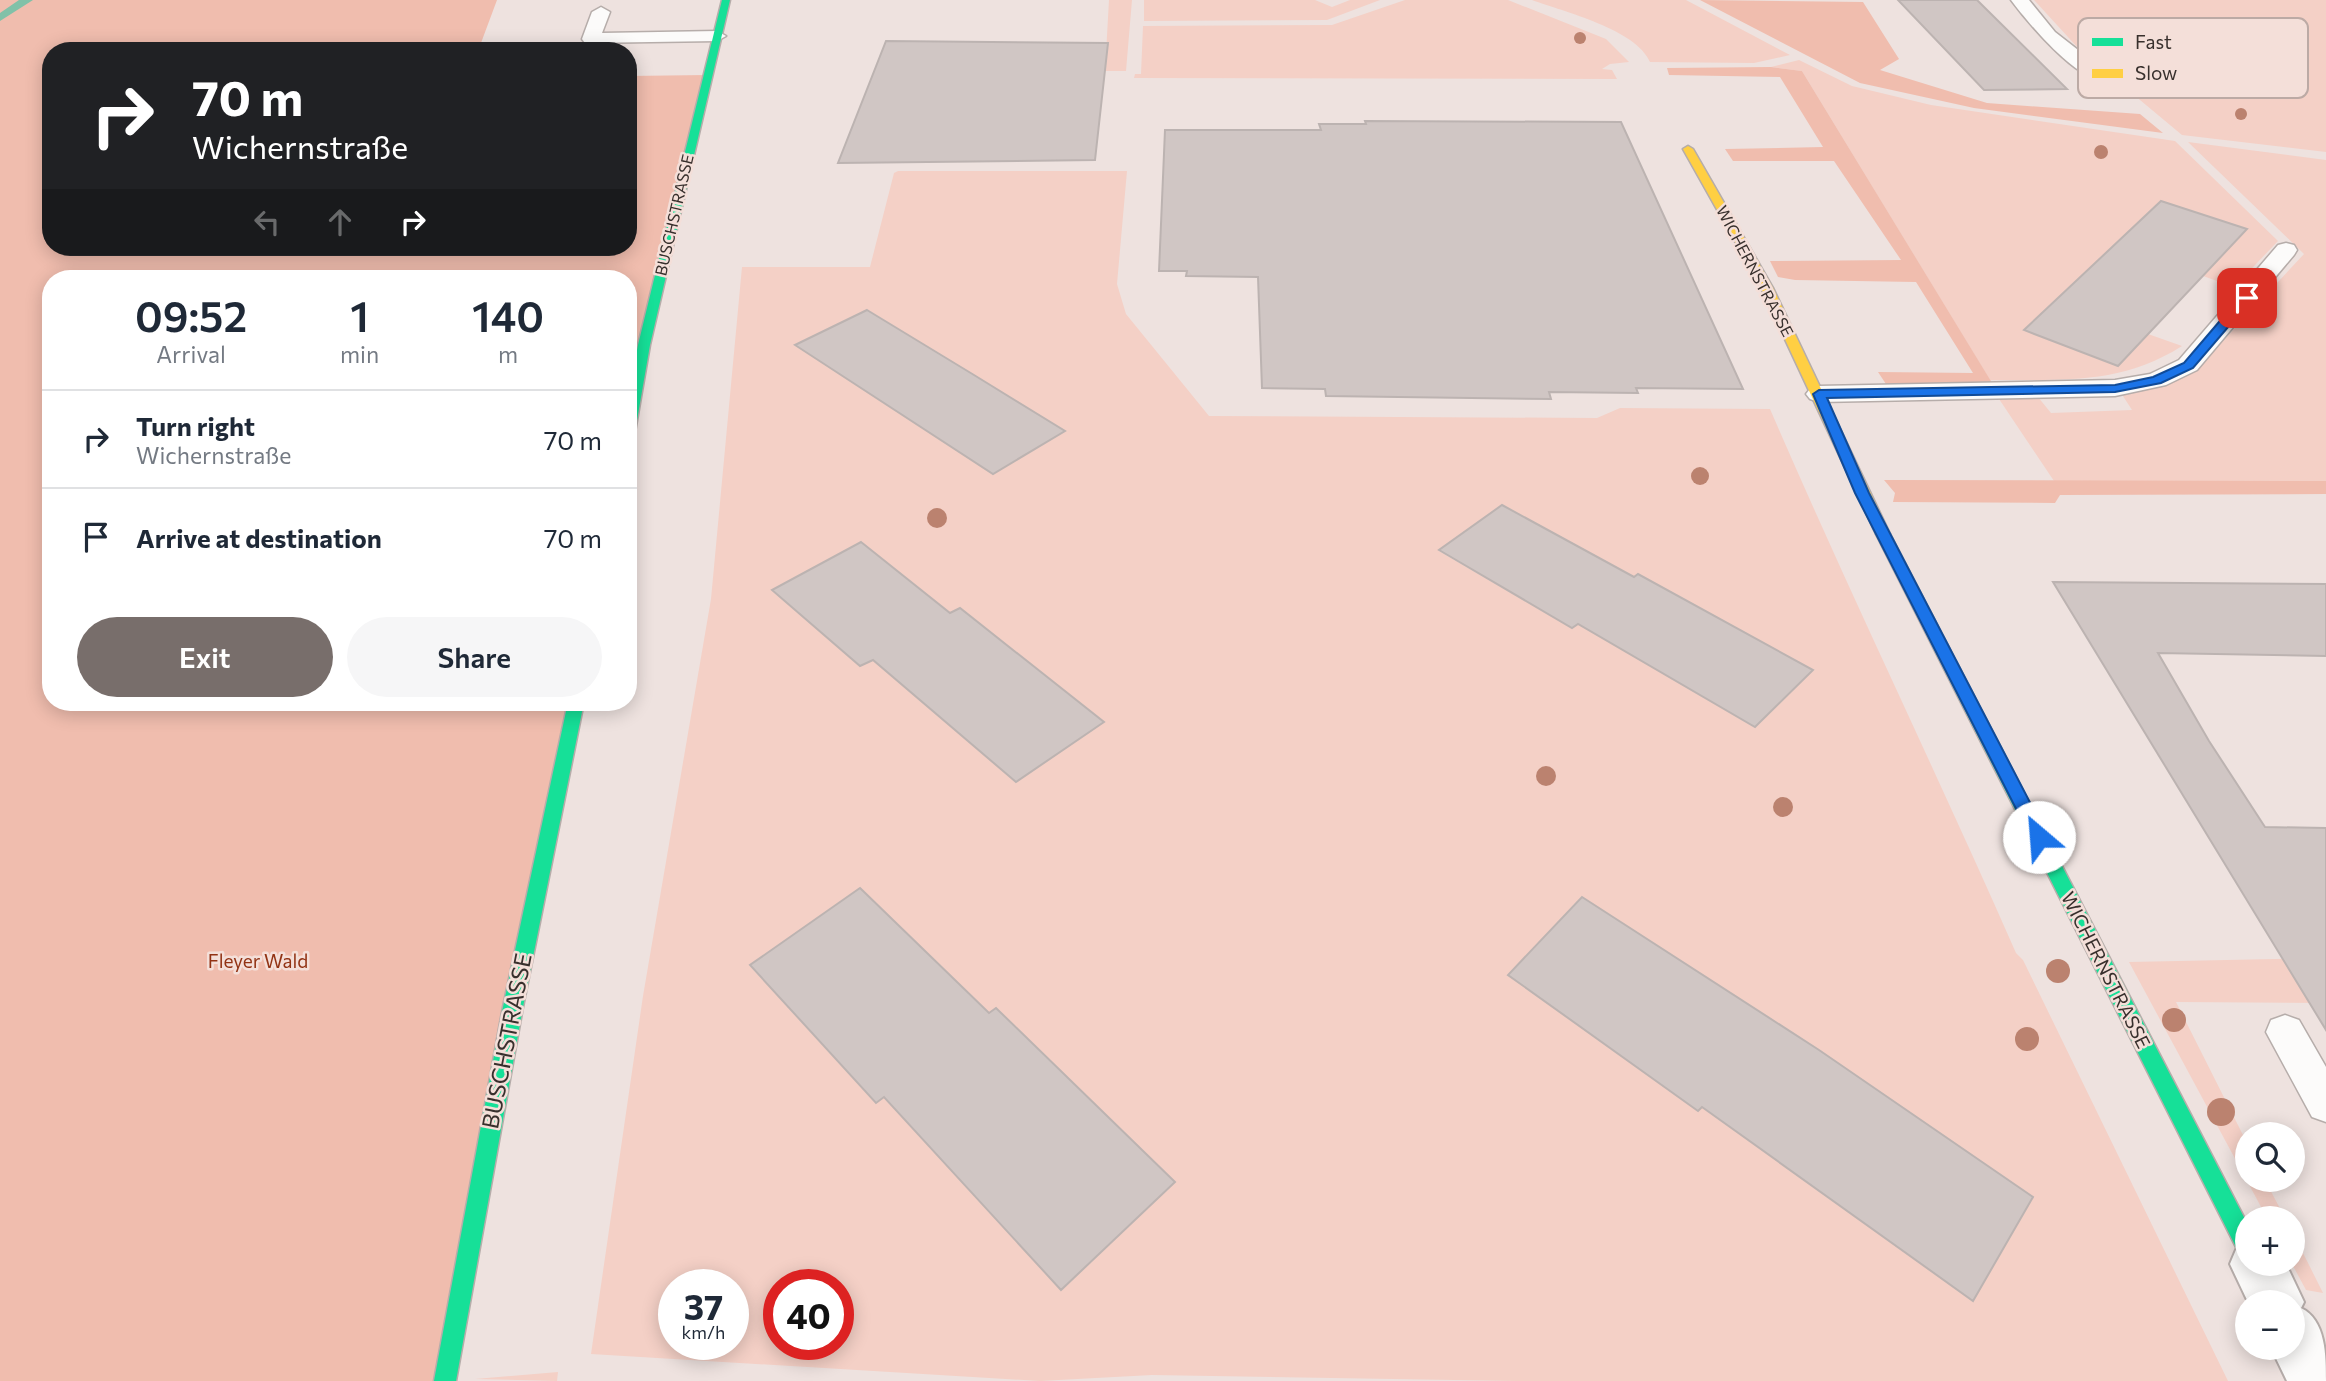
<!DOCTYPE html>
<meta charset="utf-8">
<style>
body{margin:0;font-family:Commissioner,sans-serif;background:#f6f6f7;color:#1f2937;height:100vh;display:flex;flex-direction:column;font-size:26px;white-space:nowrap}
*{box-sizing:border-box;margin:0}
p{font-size:23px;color:#747a83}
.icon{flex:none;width:38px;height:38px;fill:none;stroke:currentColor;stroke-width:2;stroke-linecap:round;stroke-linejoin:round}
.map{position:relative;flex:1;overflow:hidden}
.side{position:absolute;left:42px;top:270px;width:595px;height:441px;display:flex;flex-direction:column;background:#fff;border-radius:28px;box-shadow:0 4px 18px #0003}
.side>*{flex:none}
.banner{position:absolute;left:42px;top:42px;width:595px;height:214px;border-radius:28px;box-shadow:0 4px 18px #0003;background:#202124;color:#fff;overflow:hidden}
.fabs{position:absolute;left:2235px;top:1122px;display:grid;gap:14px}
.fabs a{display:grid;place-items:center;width:70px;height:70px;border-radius:50%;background:#fff;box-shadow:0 4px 18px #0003;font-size:35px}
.speed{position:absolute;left:658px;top:1269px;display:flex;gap:14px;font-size:35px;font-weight:700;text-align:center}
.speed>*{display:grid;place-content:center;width:91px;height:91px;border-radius:50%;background:#fff;box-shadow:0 4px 18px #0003;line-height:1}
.speed small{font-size:18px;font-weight:400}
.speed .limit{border:10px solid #d22;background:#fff;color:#111}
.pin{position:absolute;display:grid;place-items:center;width:60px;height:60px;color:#fff;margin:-30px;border-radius:14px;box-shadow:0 4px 10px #0006}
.me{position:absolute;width:77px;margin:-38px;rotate:333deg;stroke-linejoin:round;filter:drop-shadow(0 0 5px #0008)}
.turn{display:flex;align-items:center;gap:24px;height:147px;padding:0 35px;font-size:32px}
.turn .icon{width:91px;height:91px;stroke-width:2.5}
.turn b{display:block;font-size:49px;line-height:60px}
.lanes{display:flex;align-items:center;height:66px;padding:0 35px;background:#0003;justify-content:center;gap:35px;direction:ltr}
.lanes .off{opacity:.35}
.eta{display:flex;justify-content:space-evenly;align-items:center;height:119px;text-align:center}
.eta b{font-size:42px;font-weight:600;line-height:49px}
.action{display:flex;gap:14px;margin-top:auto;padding:14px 35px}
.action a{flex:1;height:80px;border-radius:42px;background:#786e6b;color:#fff;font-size:28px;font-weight:600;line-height:80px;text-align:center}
.action a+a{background:#f6f6f7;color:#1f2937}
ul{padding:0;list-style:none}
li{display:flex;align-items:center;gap:21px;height:98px;padding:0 35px;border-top:2px solid #e0e1e3}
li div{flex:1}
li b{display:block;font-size:26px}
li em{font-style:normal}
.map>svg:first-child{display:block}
</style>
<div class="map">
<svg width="2326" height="1381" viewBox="0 0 2326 1381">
<rect width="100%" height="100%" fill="#eee2df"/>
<path fill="#f4d0c6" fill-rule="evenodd" d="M1109 0H1132L1126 71H1105Z
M1144 0H1315L1332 7 1350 0H1380L1327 20 1144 21Z
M1405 0H1508L1606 39 1629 62 1610 64 1602 69 1612 70 1617 79 1134 78 1135 74H1141L1143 26 1332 25Z
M1532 0H1686L1790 55 1754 63 1650 62C1636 29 1564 12 1532 0Z
M2034 0H2326V152L2182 135 2116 80 2125 79 2092 50 2079 49Z
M1799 60 1852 86 1931 105 2175 141 2278 241 2234 287 2203 276 2246 229 2160 201 2024 330 2118 366 2148 334 2182 346C2119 386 2061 379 1990 380L1802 71 1771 67Z
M2188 142 2326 160V481H2054L1999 399 2038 397 2051 413 2132 410 2121 393 2196 370 2304 254Z
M898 171H1127L1117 284 1126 314 1209 416 1597 418 1620 408 1770 409C1849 592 1936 771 2016 953L2023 960 2228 1381H1516L1152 1375 1040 1381 591 1354 643 996 711 599 742 267H870L894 173ZM868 310 1065 431 992 473 830 368ZM1502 505 1634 577 1638 574 1813 670 1754 727 1578 624 1571 628 1439 551ZM861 542 950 613 960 608 1104 722 873 660 860 666 773 591ZM860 888 989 1014 996 1009 1175 1182 1062 1289 884 1097 876 1103 750 966ZM1581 897 1819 1050 2033 1197 1973 1301 1702 1107 1698 1111 1508 975ZM674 1284H733V1344H674ZM779 1284H838V1344H779Z
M2326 958V1003L2176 1002 2247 1143V1180H2265L2285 1218H2267L2129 962Z
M2293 1233 2323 1293 2306 1290 2292 1264Z
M558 1372 557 1381 475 1379Z"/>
<path fill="#f0bdae" d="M0 0H497L478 51H51V247H628V76L707 75 628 432V278H51V702H576L513 1007 445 1381H0Z
M1700 0 1863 2 1899 59 1880 70 1987 103 2140 114 2163 133 1974 108 1860 83Z
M1771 67 1802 71 1997 391 1892 393 1878 372 1973 373 1916 282 1795 280 1778 277 1770 261 1901 260 1834 161H1733L1725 149 1823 147 1780 77 1669 75 1667 68Z
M1884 480 2326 481V494L2060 495 2055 503 1893 502 1895 493Z"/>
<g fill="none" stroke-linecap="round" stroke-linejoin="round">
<path fill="#81c1a8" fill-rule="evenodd" d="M19 0H33L0 21V13Z"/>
</g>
<path fill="#d0c6c4" stroke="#bcb3b1" stroke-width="2" d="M1898 0H1977L2067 89 1984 90Z
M886 41 1108 43 1095 160 838 163Z
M1365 121 1621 122 1743 389 1636 388 1638 393 1549 392 1551 399 1326 396 1325 389 1262 388 1258 277 1186 276 1187 271H1159L1165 130H1321L1319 124H1366Z
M2161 201 2247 229 2118 366 2024 330Z
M867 310 974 375 1065 431 993 474 795 345Z
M1502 505 1634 577 1638 574 1813 670 1755 727 1578 624 1572 628 1439 550Z
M861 542 950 613 960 608 1104 722 1016 782 873 660 860 666 772 590Z
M2053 582 2326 584V656L2158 653 2209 741 2265 827 2326 828V1030Z
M860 888 989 1013 996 1008 1175 1182 1061 1290 884 1097 876 1103 750 965Z
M1582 897 1819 1050 2033 1197 1973 1301 1702 1107 1698 1111 1508 975Z"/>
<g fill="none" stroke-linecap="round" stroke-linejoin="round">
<g stroke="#b6adaa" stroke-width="3">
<path id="lane" d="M2011 0H2029L2055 32 2105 71 2107 75 2105 79C2079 85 2026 20 2011 0Z
M601 7 610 12 602 33 717 31 726 36 717 41 585 43 582 39 592 12Z
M2286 243 2294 245 2297 250 2294 255 2197 370 2166 385 2115 396 1819 402 1810 399 1806 394 1810 389 1819 386 2115 380 2150 374 2179 360 2278 245Z
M2285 1015 2299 1020 2326 1067V1122L2312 1117 2266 1032 2271 1020Z"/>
</g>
<g stroke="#b6adaa" stroke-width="4">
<path id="street" d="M2247 1242V1264H2286L2304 1302 2301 1308C2326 1320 2326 1356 2326 1381H2287L2271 1348H2292V1302H2248L2230 1264 2238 1245Z"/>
</g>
<g stroke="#b6adaa" stroke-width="3">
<path id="fast" d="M722 0H730L650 345 635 432 628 436V396L638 345Z
M1883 529 1890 534 2247 1223V1256L2239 1253 1876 534Z
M568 702H584L523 1007 456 1381H434L503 1007Z"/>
</g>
<g stroke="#b6adaa" stroke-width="3">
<path id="slow" d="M1688 146 1693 149 1773 288 1890 534 1888 537H1878L1876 534 1761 288 1683 149Z"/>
</g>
<use href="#lane" fill="#fcfbfa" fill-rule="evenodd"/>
<use href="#street" fill="#fcfbfa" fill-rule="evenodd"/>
<use href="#fast" fill="#16e098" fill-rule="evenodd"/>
<use href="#slow" fill="#ffcf43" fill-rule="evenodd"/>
</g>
<g fill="#bb826f">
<circle cx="1580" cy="38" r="6"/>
<circle cx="2241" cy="114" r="6"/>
<circle cx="2101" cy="152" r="7"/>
<circle cx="1700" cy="476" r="9"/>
<circle cx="937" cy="518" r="10"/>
<circle cx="1546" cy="776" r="10"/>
<circle cx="1783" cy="807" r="10"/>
<circle cx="2058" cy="971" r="12"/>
<circle cx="2174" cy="1020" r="12"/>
<circle cx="2027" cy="1039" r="12"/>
<circle cx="2221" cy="1112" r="14"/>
</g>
<path fill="#1a73e8" stroke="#114b97" stroke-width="2" d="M2242 295 2253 298 2193 368 2161 383 2115 392 1827 398 1869 493 2048 837 2045 842H2033L1855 493 1813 394 1819 390 2115 385 2153 377 2184 363Z"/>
<g text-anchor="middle" stroke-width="5" stroke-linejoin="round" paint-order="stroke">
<g font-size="16" fill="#38302d" stroke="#f4dfd9">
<text transform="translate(674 215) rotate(-77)" y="6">BUSCHSTRASSE</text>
<text transform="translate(1755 271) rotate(62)" y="6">WICHERNSTRASSE</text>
</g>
<g font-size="19" fill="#923314" stroke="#f4dfd9">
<text x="258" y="968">Fleyer Wald</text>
</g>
<g font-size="19" fill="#38302d" stroke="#f4dfd9">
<text transform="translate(2106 970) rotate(63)" y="7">WICHERNSTRASSE</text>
</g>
<g font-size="23" fill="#38302d" stroke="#f4dfd9">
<text transform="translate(507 1041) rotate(-79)" y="8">BUSCHSTRASSE</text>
</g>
</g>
<rect x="2078" y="18" width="230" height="80" rx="10" fill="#f4dfd9" stroke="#bcaaa5" stroke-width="2"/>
<rect x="2092" y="38" width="31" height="8" fill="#16e098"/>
<rect x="2092" y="69" width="31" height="9" fill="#ffcf43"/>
<g font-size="19" fill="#38302d">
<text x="2135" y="49">Fast</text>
<text x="2135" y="80">Slow</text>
</g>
</svg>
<div class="fabs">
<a><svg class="icon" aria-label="search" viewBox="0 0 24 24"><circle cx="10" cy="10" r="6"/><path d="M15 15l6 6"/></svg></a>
<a>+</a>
<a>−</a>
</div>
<div class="speed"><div>37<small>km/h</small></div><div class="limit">40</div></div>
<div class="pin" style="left:2247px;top:298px;background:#d93025"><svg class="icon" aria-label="arrive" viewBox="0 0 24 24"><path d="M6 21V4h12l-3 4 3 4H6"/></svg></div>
<svg class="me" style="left:2039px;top:837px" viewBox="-20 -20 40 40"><circle r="19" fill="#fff"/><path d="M0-13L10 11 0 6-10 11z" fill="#1a73e8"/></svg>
<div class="banner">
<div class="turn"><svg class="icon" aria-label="right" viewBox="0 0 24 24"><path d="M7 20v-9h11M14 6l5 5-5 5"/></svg><div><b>70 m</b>Wichernstraße</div></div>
<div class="lanes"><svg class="icon off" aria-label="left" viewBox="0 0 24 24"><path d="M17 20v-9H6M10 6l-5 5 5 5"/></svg><svg class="icon off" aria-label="ahead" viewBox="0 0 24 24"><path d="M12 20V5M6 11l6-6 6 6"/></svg><svg class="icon" aria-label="right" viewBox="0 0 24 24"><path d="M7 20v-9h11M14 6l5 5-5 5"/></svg></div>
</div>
<section class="side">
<div class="eta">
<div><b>09:52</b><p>Arrival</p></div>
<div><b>1</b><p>min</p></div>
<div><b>140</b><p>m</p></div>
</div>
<ul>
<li><svg class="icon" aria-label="right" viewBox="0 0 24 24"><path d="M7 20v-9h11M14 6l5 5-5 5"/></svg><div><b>Turn right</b><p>Wichernstraße</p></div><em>70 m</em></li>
<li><svg class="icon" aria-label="arrive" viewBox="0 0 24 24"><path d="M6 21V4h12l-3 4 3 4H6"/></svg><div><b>Arrive at destination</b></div><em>70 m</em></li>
</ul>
<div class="action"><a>Exit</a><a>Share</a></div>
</section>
</div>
